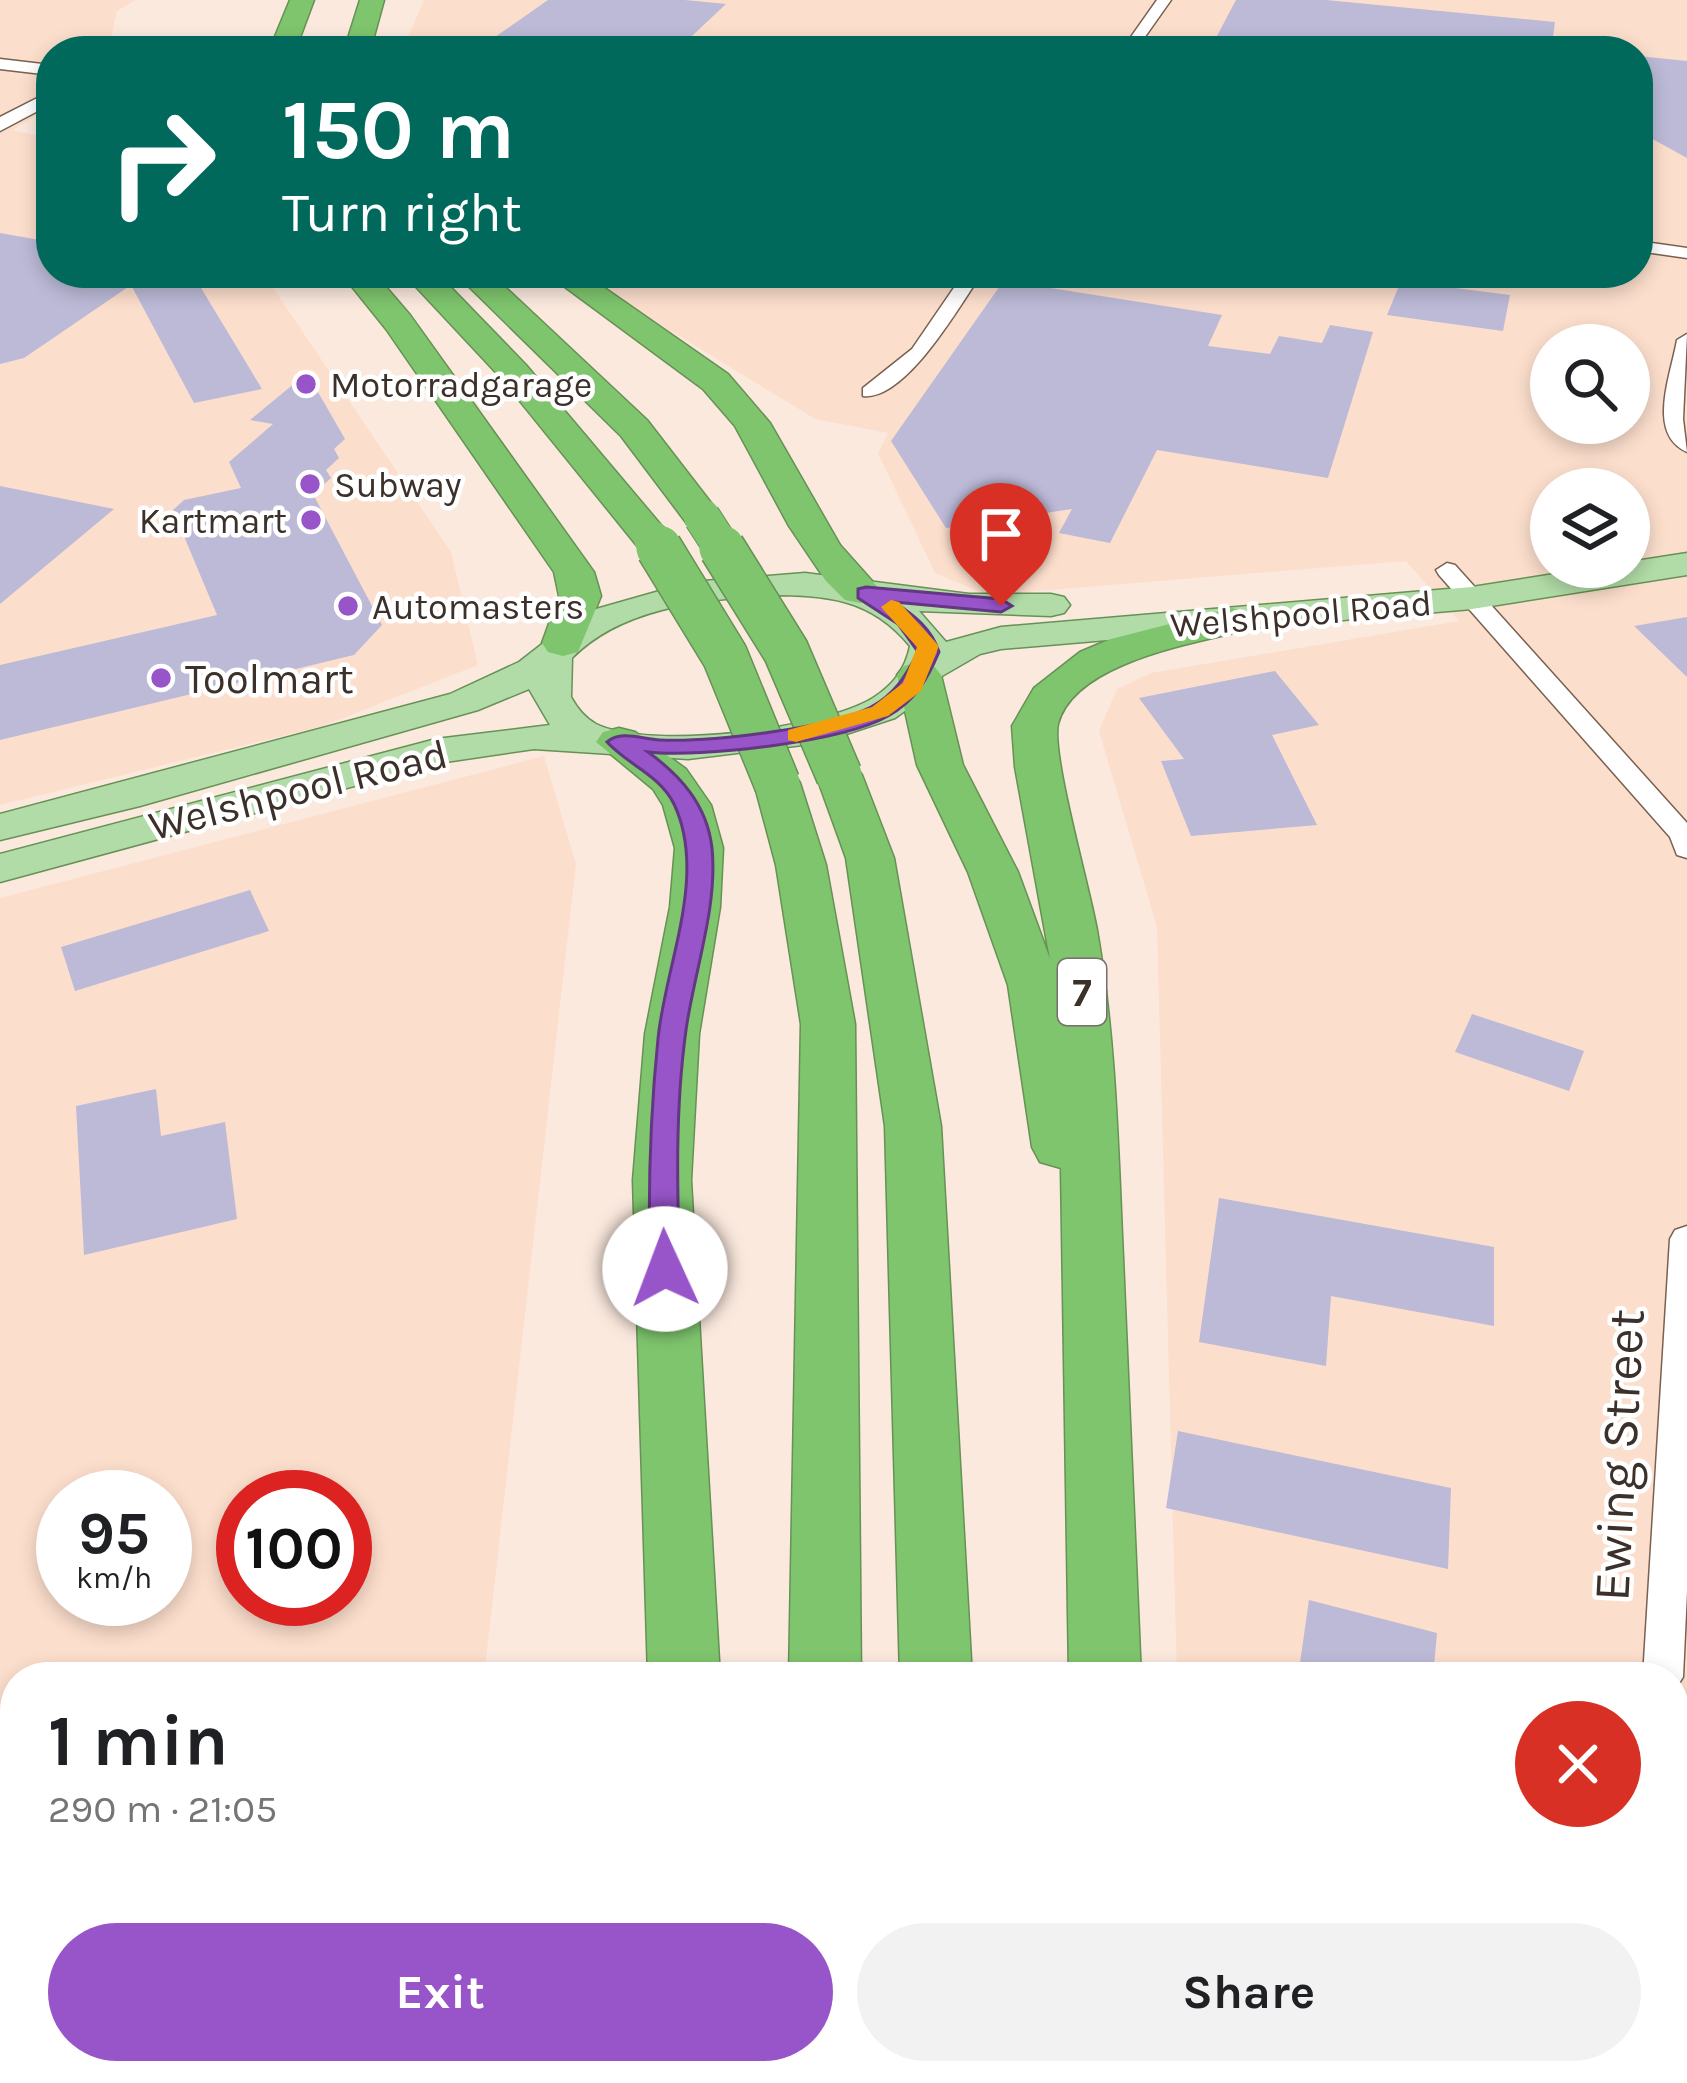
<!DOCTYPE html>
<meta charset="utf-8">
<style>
body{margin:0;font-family:Karla,sans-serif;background:#f2f2f2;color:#202124;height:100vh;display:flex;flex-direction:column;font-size:45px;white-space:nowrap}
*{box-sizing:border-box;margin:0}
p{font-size:39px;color:#757577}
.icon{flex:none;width:66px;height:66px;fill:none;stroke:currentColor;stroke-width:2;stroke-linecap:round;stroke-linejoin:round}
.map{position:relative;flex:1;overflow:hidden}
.drawer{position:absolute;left:0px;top:1662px;width:1689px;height:423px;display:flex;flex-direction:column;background:#fff;border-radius:48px 48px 0 0;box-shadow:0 6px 18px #0003}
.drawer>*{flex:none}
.banner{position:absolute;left:36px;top:36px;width:1617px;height:252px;border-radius:48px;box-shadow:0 6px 18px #0003;background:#00695c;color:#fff;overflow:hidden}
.tools{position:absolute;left:1530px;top:324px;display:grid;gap:24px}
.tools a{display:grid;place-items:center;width:120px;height:120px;border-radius:50%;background:#fff;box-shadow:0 6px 18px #0003;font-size:60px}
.speed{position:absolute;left:36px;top:1470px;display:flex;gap:24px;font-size:60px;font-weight:700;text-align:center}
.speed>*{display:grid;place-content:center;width:156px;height:156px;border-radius:50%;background:#fff;box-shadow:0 6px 18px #0003;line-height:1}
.speed small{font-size:30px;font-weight:400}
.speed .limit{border:18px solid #d22;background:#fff;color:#111}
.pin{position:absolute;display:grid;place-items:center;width:102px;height:102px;color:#fff;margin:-123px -51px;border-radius:50% 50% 50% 0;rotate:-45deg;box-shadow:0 0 12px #0007}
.pin .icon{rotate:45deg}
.me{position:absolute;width:132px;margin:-66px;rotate:358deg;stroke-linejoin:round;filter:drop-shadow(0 0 9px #0008)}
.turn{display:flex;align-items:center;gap:42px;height:252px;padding:0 48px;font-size:54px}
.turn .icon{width:156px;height:156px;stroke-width:2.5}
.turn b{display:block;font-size:84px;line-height:102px}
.round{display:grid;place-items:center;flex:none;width:126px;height:126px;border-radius:63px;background:#f2f2f2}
.overview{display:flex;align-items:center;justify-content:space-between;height:204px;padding:0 48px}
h1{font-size:72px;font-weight:700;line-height:90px}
.button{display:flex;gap:24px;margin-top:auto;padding:24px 48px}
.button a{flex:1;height:138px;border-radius:72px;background:#9855c9;color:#fff;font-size:48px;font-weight:700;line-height:138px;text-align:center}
.button a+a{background:#f2f2f2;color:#202124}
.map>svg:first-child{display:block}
</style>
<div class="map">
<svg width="1687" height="2083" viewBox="0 0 1687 2083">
<rect width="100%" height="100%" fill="#fbe9de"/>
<path fill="#fcdecc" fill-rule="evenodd" d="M0 0H136L117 11 108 51H51V107L13 130 51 139V273H263L451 552 478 665 323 726 0 805Z
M424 0H1687V2083H1188L1187 2070H1674V1677H1177L1157 927 1099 731 1117 689 1151 673 1459 621 1406 561 987 595 935 573 878 453 888 433 815 419 576 273H1638V51H402ZM1551 345H1629V423H1551ZM1551 489H1629V567H1551Z
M544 756 576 864 484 1677H15V2070H471V2083H0V898ZM63 1497H165V1599H63ZM243 1497H345V1599H243Z"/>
<path fill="#bcbad7" d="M548 0H685L726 4 676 51H475Z
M1236 0H1326L1555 22 1551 51H1209Z
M1638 56 1687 61V158L1638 131Z
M0 233 51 242V273H192L262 389 194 403 131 285 24 358 0 364Z
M1009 273 1051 277 1044 287 1222 315 1208 346 1270 354 1279 336 1322 343 1330 325 1373 332 1328 478 1157 450 1110 543 1059 533 1072 509 946 528 891 441Z
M1401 281 1510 295 1503 331 1387 315Z
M307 373 345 439 334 449 339 458 326 470 331 478 313 494 382 625 354 655 0 740V665L217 615 173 510 184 500 241 488 229 462 273 424 250 420Z
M0 486 114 509 0 604Z
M1687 617V677L1634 626Z
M1275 671 1319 725 1272 735 1317 825 1191 836 1161 761 1184 759 1139 698Z
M250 890 269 931 75 991 61 947Z
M1472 1014 1584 1051 1569 1091 1455 1052Z
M156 1089 161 1136 225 1122 237 1219 84 1255 76 1106Z
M1219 1198 1494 1247V1326L1331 1296 1326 1366 1199 1342Z
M1178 1431 1451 1488 1448 1569 1166 1508Z
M1309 1600 1437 1633 1433 1677H1298Z"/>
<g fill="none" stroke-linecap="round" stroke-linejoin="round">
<g stroke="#796050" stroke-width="3">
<path id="minor" d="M1157 0H1171L1135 51H1121Z
M1638 241 1687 248V258L1638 251Z
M964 273H982C960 305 906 401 863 396V388L912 349Z
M1687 334 1683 419 1687 452C1646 434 1671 375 1677 340Z
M1447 563 1455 565 1687 823V858L1677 855 1670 837 1439 575 1436 570Z
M1687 1226V1591L1683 1677 1674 1691V1677H1643L1670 1239 1675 1230Z
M1614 2070H1660L1659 2083H1613Z"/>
</g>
<g stroke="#796050" stroke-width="3">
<path id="tertiary" d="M0 59 51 65V75L0 69Z
M51 91V104L0 131V117Z"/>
</g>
<g stroke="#679156" stroke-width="3">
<path id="primary" d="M1687 553V575L1472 609 1001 649 980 654 935 680 920 700 895 718 819 743 688 759 534 749 439 763 0 882V854L436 739 550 725 529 689 478 710 140 806 0 840V814L450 694 519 662 582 613 691 582 805 573 969 594H1051L1064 597 1070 605 1064 613 1051 616 919 611 946 642 1001 627 1472 587 1599 567H1629V562ZM768 595C826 595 871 598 910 646 905 670 893 685 873 698 823 729 650 751 596 724 585 718 577 708 571 697L572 658C623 607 700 601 768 595Z"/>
</g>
<g stroke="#679156" stroke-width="3">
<path id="motorway" d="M290 0H314L295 51H269Z
M360 0H384L370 51H344Z
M341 273H374L410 315 594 572 601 596 578 652 563 656 548 652 542 643 559 596 554 572 386 329Z
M403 273H437L526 365 666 531 672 539 666 547H638L502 379Z
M455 273H490L647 420 722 517 716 525H688L621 436Z
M546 273H583L728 374 770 423 840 545 881 591 875 600 860 603 845 600 826 581 789 526 735 426 703 389Z
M1232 608 1247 612 1253 621 1247 630C1195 643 1074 662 1058 724 1051 754 1090 889 1097 930 1116 1039 1118 1147 1123 1257 1129 1397 1135 1537 1141 1677H1069L1061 1168 1040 1162 1032 1147 1008 985 968 872 917 765 897 675 904 666 919 662 934 666 941 675 963 765 1018 872 1050 959 1015 767 1012 726 1034 688 1080 652 1111 639Z
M619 728 635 732 686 769 711 805 723 848 720 907 699 1034 691 1180 720 1677H648L633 1180 645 1034 670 907 675 848 663 805 653 789 596 742 603 732Z
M839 761 855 765 862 775 894 858 941 1126 972 1677H900L885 1126 846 858 816 775 823 765Z
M777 769 794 773 800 783 826 865 855 1024 861 1677H789L801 1024 776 865 754 783 760 773Z
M664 2070H746L748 2083H664Z
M799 2070H881L883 2083H799Z
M908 2070H990L992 2083H908Z
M1091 2070H1173L1176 2083H1092Z"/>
</g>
<use href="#minor" fill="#fff" fill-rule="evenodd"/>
<use href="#tertiary" fill="#fff" fill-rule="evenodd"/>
<use href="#primary" fill="#b2dca7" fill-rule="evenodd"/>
<use href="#motorway" fill="#7ec56d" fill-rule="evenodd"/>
<g stroke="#679156" stroke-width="38" stroke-linecap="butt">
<path id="motorway-bridge-far1" d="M702 517 724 551
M652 539 661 551"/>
</g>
<g stroke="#679156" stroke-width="48" stroke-linecap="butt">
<path id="motorway-bridge" d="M659 548 725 656 777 783
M722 548 786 651 839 775"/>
</g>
<use href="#motorway-bridge-far1" stroke="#7ec56d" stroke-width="36"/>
<use href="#motorway-bridge" stroke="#7ec56d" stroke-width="45"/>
</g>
<path fill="#9855c9" stroke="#633783" stroke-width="3" d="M866 587 1001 599 1012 606 1001 612 894 602C914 615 932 629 939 652 927 680 915 701 888 716 842 742 700 758 648 752 681 776 707 805 712 848 718 907 694 972 686 1030 675 1109 677 1190 680 1269L676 1278H654L650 1269C648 1192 650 1116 658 1039 665 965 708 876 674 804 660 775 628 765 607 742 621 730 642 739 660 740 708 742 829 729 871 707 895 694 906 676 918 652L898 624 858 598V589Z"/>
<path fill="#f59e0b" d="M891 600 899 602 939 646 921 691 888 716 796 742 788 740V730L872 707 903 683 917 647 881 607Z"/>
<g fill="#9855c9" stroke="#fff" stroke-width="4.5">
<circle cx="306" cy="384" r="12"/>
<circle cx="310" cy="484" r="12"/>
<circle cx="311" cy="520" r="12"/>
<circle cx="348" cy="606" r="12"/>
<circle cx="161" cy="678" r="12"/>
</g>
<g text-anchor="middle" stroke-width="9" stroke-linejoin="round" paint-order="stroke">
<g font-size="36" fill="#3c312a" stroke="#fff" text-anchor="start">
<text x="330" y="397">Motorradgarage</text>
<text x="334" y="497">Subway</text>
<text x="287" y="533" text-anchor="end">Kartmart</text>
<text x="372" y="619">Automasters</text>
</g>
<g font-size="36" fill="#3c312a" stroke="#fff">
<text transform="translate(1301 613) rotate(-5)" y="13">Welshpool Road</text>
</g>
<rect fill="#fff" stroke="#766f6a" stroke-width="3" x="1058" y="959" width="48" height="66" rx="9"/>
<g font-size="39" font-weight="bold" fill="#3c312a">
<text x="1082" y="1006">7</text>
</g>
<g font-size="42" fill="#3c312a" stroke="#fff" text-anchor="start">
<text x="185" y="693">Toolmart</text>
</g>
<g font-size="42" fill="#3c312a" stroke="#fff">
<text transform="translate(298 789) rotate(-14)" y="15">Welshpool Road</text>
</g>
<g font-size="51" fill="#3c312a" stroke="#fff">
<text transform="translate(1618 1455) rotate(-87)" y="18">Ewing Street</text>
</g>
</g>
</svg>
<div class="tools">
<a><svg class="icon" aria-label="search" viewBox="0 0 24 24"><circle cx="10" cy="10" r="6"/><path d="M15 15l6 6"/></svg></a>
<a><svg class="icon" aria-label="layers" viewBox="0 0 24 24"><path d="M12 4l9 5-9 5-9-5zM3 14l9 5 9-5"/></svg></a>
</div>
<div class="speed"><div>95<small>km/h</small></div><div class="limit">100</div></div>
<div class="pin" style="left:1001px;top:606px;background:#d93025"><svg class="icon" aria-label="arrive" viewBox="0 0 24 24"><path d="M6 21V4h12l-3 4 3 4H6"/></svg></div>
<svg class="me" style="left:665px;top:1269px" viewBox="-20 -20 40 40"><circle r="19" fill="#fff"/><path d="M0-13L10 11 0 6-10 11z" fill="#9855c9"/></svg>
<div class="banner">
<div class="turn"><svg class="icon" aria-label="right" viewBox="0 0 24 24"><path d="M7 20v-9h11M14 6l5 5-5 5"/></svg><div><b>150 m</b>Turn right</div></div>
</div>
<section class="drawer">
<div class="overview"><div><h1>1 min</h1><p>290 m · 21:05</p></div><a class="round" style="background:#d93025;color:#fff"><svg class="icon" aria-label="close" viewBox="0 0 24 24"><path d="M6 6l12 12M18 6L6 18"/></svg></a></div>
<div class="button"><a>Exit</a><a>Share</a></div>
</section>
</div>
